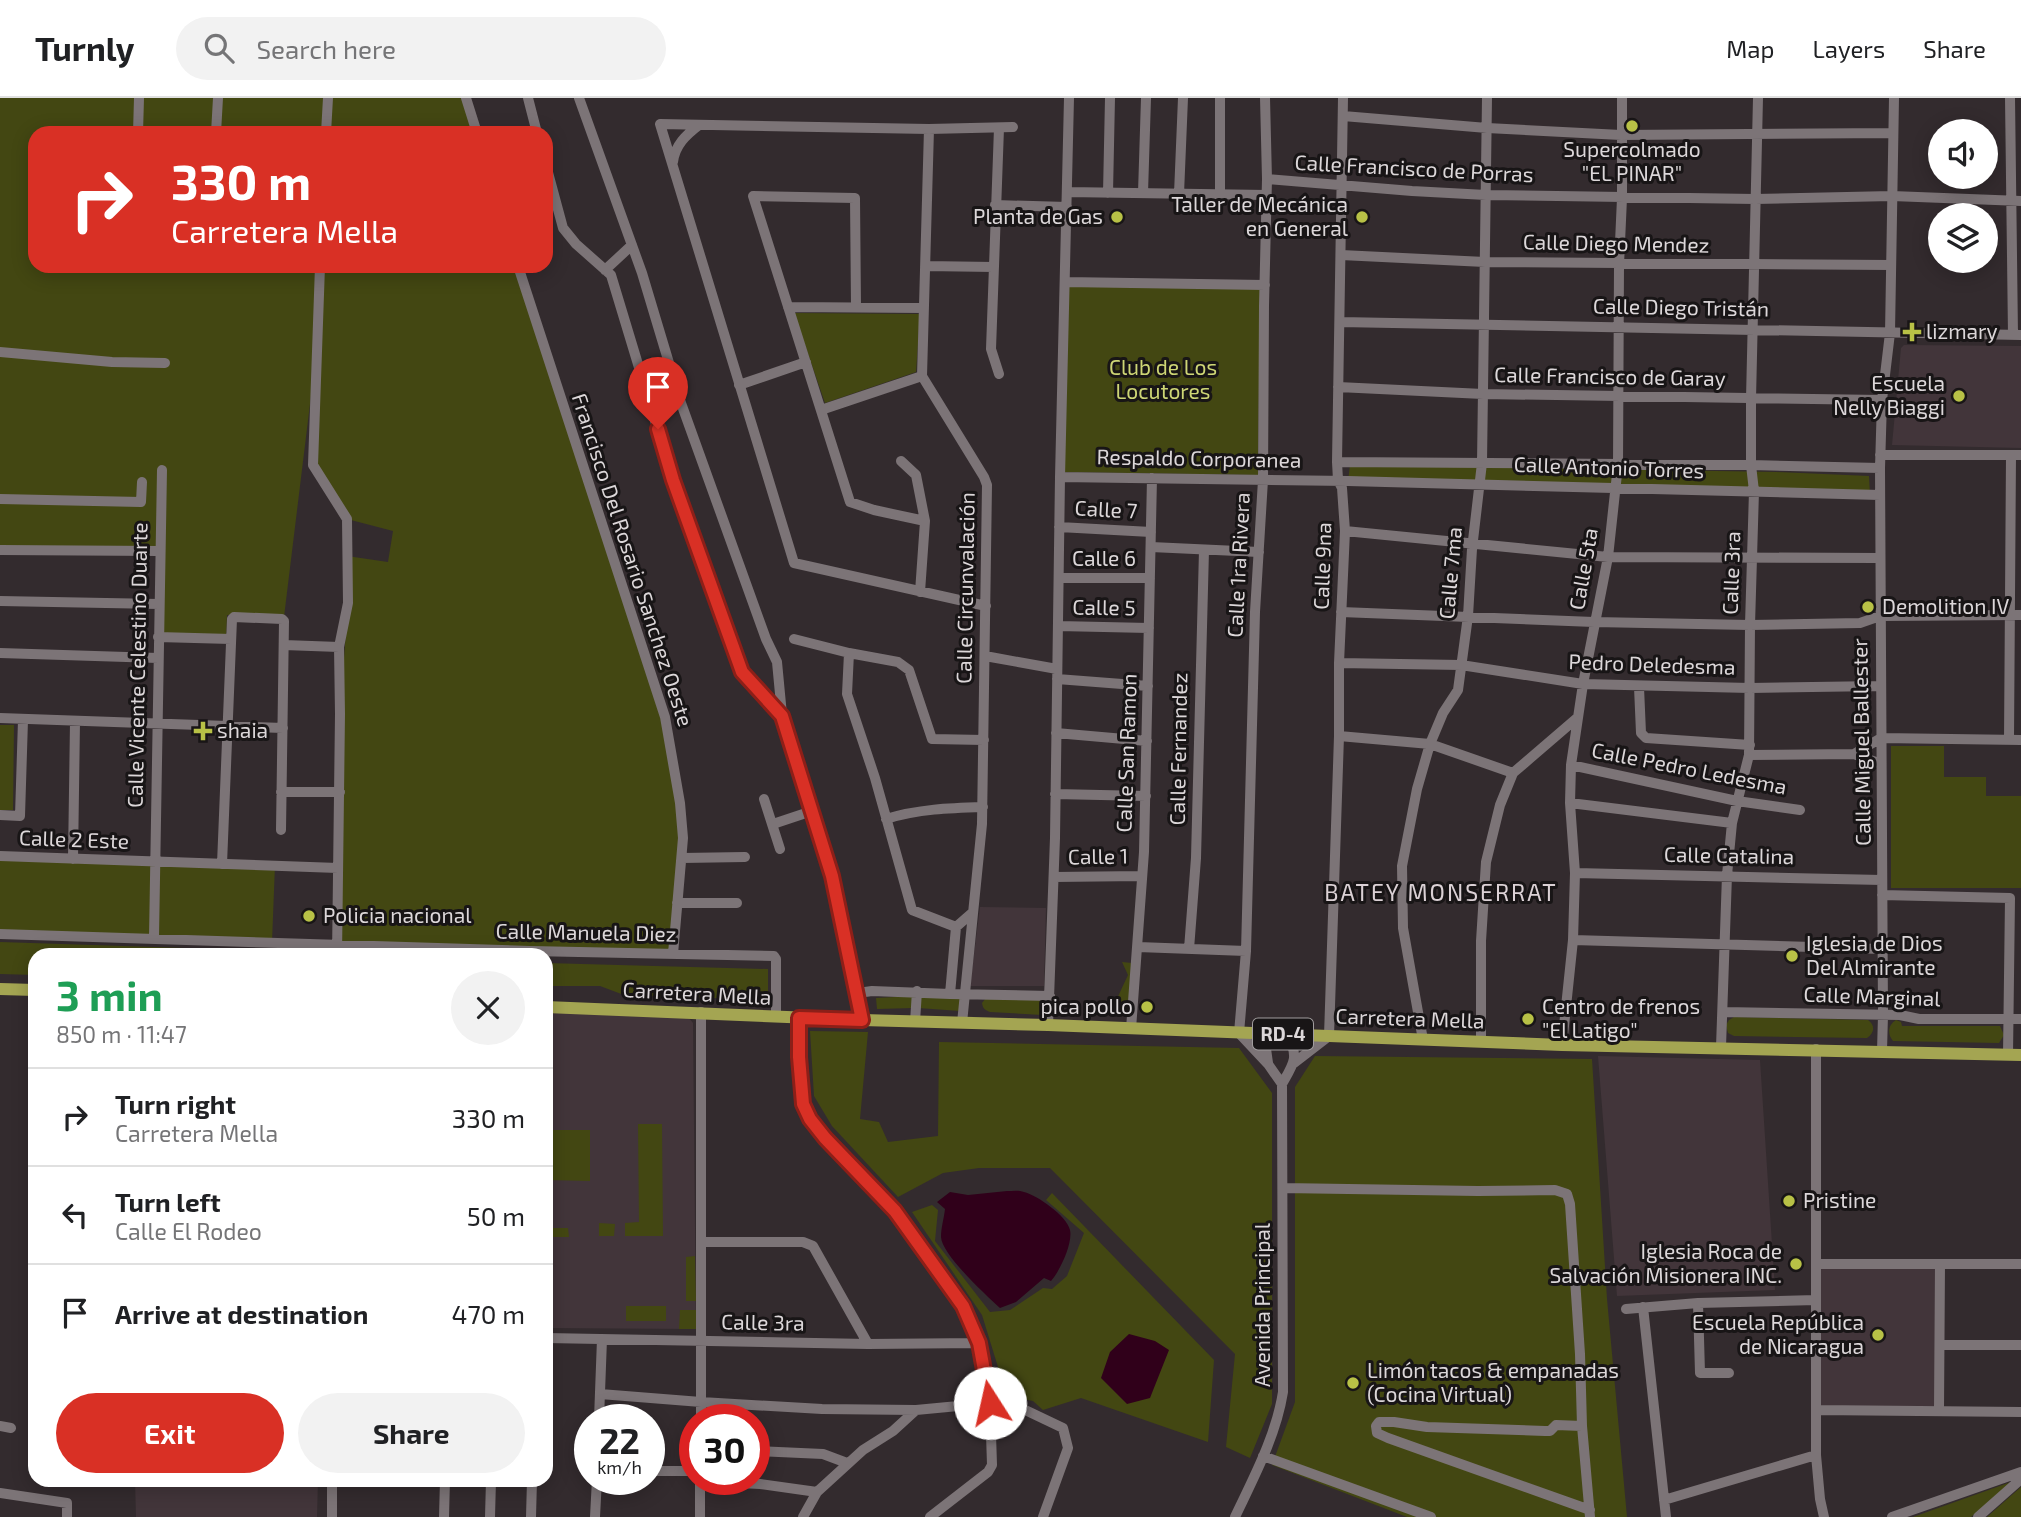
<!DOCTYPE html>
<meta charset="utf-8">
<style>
body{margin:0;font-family:"Exo 2",sans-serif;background:#f2f2f2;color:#202124;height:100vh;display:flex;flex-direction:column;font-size:26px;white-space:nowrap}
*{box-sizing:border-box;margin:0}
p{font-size:23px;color:#757577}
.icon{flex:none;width:38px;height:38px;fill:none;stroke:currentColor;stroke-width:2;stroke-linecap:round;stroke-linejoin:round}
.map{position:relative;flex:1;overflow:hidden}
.panel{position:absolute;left:28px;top:850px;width:525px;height:539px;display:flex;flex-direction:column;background:#fff;border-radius:21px;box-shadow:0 4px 18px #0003}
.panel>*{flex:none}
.hud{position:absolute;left:28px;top:28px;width:525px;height:147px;border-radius:21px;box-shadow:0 4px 18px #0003;background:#d93025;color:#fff;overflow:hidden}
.tools{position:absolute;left:1928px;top:21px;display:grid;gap:14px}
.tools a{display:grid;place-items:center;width:70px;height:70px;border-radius:50%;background:#fff;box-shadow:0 4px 18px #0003;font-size:35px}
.speed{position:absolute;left:574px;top:1306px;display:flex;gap:14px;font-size:35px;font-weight:700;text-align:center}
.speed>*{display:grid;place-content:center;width:91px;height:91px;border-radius:50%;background:#fff;box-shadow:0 4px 18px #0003;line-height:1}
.speed small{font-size:18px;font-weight:400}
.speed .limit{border:10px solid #d22;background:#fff;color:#111}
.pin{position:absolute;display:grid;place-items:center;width:60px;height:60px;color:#fff;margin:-72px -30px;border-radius:50% 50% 50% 0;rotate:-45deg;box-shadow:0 0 7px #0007}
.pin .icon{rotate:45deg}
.me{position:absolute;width:77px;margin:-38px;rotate:350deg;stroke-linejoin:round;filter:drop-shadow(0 0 5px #0008)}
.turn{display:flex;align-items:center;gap:24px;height:147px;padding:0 28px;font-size:32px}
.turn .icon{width:91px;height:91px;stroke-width:2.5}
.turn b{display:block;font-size:49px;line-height:60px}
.round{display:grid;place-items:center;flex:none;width:74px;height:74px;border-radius:37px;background:#f2f2f2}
.head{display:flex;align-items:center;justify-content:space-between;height:119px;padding:0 28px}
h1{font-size:42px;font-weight:700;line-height:52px;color:#1e9e55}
.action{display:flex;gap:14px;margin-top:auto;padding:14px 28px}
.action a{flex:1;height:80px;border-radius:42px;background:#d93025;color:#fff;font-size:28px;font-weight:700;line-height:80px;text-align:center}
.action a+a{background:#f2f2f2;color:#202124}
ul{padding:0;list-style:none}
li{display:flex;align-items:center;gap:21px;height:98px;padding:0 28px;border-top:2px solid #e0e0e0}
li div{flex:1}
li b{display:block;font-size:26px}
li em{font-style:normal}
header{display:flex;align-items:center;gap:42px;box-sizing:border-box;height:98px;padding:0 35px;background:#fff;border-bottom:2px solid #e0e0e0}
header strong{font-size:33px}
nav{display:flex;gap:38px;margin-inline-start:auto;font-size:24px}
.search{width:490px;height:63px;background:#f2f2f2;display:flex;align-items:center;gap:18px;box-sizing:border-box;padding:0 24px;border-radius:38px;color:#757577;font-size:26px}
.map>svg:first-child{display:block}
</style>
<header>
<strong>Turnly</strong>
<div class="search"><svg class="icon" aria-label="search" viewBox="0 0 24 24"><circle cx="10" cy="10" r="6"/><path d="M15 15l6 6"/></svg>Search here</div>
<nav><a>Map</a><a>Layers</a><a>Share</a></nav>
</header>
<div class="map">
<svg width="2021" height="1419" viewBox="0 0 2021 1419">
<rect width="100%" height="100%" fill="#332b2e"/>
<path fill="#42353a" d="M1904 247 2021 248V350L1892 347 1901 250Z
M980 809 1046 810 1044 888H970Z
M546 913 688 919 693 925 696 1231 546 1230Z
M1598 958 1760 962 1775 1192 1617 1198Z
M1816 1166H1940L1939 1308 1817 1312Z
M135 1383H318L317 1419H136Z"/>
<path fill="#434712" d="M0 0H465L476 35H35V168H518L665 619 680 705 673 856 337 847 340 616 348 505 347 458 388 464 393 433 347 421 313 367 316 257 284 519 227 517 226 543 158 539 159 453 0 452Z
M1069 188 1260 191 1258 377 1064 374Z
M794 215 920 216 916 274 825 305Z
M1350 367 1777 374 1869 378 1870 397 1348 383Z
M0 627H14L13 712H0Z
M1891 648H1944V679H1986V698H2021V790H1891Z
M0 760 275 767 272 844 0 836Z
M0 844 185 850 322 857 35 858V877L0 876Z
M1122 864 1132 865 1130 915 1114 914V907L1128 877Z
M546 865 768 871V902L624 897 600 888H546Z
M914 898V910L877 911 876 900Z
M919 898 962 900 960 913 918 910Z
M986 900 1042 901V917L990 914C985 912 983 911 982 905Z
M1734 919 1868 922C1876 928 1874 935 1867 940L1734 938 1728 935 1726 927 1729 922Z
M1896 922 1901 924 1902 928H2000L2004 937 1999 945 1893 943C1887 936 1888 927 1896 922Z
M810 933 868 934 860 1021 879 1024 888 1044 938 1038 939 944 1239 950 1272 995V1306L1250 1360 1226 1349 1235 1256 1050 1070H979L943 1075 898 1099 832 1028 814 998Z
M1315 958 1592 961 1607 1201 1627 1419H1407L1272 1367 1295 1304V989Z
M638 1026H662L663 1138H625V1125L639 1124Z
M546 1032H590V1083L546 1082Z
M1052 1095 1214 1262 1208 1344 1081 1300 1043 1312 1033 1303 997 1296 1002 1282 982 1217 912 1114 932 1107 938 1112 935 1143 990 1214 1010 1212 1043 1190 1052 1191 1067 1178 1084 1135 1046 1102Z
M599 1125 615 1126 614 1138H599Z
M546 1130H568L569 1139H546Z
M695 1158 696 1203H686V1159Z
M626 1208H666V1223H626Z
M680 1212H696V1231H679Z
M2011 1384 1971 1419H1913Z
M2021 1389V1419H1987Z"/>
<path fill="#30001a" d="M1007 1093C1012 1093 1019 1092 1024 1094 1037 1097 1067 1118 1070 1132 1073 1145 1060 1173 1051 1183L1044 1180 1016 1204 1000 1210C986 1197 942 1157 941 1139 941 1130 944 1120 945 1111L937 1104 950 1094 968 1097Z
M1129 1236 1155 1243 1169 1252 1150 1300 1127 1306 1101 1280 1110 1254Z"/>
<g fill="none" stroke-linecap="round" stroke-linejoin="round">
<path stroke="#7c7477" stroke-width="10" d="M466 0 477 35
M528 0 537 35
M579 0 642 175 681 305 766 541 777 564 782 617
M1265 0 1267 81 1264 208 1263 382 1255 514 1246 853 1239 935 1268 966 1282 986
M2010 0 2013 237
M1343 18 1487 30 1621 37 1893 35
M929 31 922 278 984 379 987 387 982 726 962 925
M138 35 139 0
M216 35 218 0
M326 35 328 0
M673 64C675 47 686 37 699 27
M546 67 563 130 576 146 611 177 673 382 742 574 782 618 832 777 862 922
M1267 81 1412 93 1486 97 1755 101 1892 98 2021 103
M1067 94 1267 97
M1108 95 1110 0
M1143 95 1146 0
M1179 96 1183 0
M1220 96V0
M995 107 1067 109
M1341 157 1485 164 1891 167
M320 168 313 367 347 421 348 505 339 549 340 616 337 858
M518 168 665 619 680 705 683 740 673 856
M925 168 994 169
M605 172 632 147
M1065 184 1265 187
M788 209 924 210
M856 209 855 100 753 98 850 404 874 412 925 423
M1340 224 2021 237
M0 254 112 264 165 265
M999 276 991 251 999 30
M739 287 806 264
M1338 289 1483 296 1882 302
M821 312 922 278
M1880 357H2021
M901 363 916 377 925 423 920 494
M1337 364 1751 367 1880 370
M1060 379 1348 383 1880 397
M0 401 141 404 142 384
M1059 429 1151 434
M1345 433 1608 459 1880 460
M1151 449 1259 454
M0 452 159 453
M1059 480H1150
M0 503 159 506
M986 508 794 465 660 26 929 31 1013 29
M1341 514 1594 524 1750 527 1860 525 1880 518 2021 517
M1058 528 1149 530
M158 539 231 541
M794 541 849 555 898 564 909 572 932 641 984 642
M284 547 339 549
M0 555 158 560
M849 555 847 596 875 680 912 812 956 829
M985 558 1057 571
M1339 565 1461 567 1583 586 1750 590 1880 588
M1057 581 1148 588
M1639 589 1641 635 1646 640 1750 647
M0 620 283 630
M1056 635 1147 643
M1339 638 1430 646 1513 675
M2009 642 2011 357
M1854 656 1881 640 2021 642
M1749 657 1854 656 1881 666
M1571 667 1737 703 1800 712
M281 694H340
M1055 696 1146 698
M764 701 780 751
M1570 705 1732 725
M0 717 20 718 23 622
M886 721C918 711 950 710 983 709
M773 726 812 713
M0 758 338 770
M682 760 745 759
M73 761 75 624
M222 766 232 521 234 519 282 521 284 523 281 732
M1575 775 1882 782
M1054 779 1142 778
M1882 797 2010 800 2008 957
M677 805H737
M972 815 956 829 950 896 1050 898
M0 836 530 853 774 858 776 861V919
M154 839 162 372
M1573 842 1882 851
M1138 849 1246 853
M1189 851 1196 760 1204 452
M858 895 872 893 950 896
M701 914V1321
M1723 914 1900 917 1919 921H2021
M799 920V959L803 1006 810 1021 825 1040 895 1113 963 1208 979 1245 985 1278 990 1305 992 1367 988 1374 930 1419
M915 924 917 893
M1048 927 1055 740 1060 379 1069 0
M1131 931 1144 754 1152 380
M1423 942 1403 830 1402 768 1417 691 1430 646 1443 615 1458 592 1468 518 1472 451 1482 365 1487 0
M1481 943V843L1486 764 1500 707 1513 675 1577 620
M1562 947 1573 842 1575 775 1570 705 1571 667 1583 586 1608 459 1618 367 1619 167 1622 100V0
M1721 949 1727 777 1732 725 1749 657 1750 527 1754 393 1751 367V301L1758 0
M1816 951V1357L1820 1401 1824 1419
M1882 953 1883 917 1880 370 1882 302 1890 235 1894 0
M1268 965 1266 951 1272 936
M1294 965 1329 938 1339 638V565L1345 433 1342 390 1338 382 1337 364 1343 0
M1283 1090 1478 1093 1555 1092 1567 1096 1570 1106 1580 1256 1582 1328 1556 1327 1550 1333H1545L1427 1329 1394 1324H1379L1376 1328 1377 1335 1388 1340 1590 1412
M701 1144H803L813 1148 868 1246
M1816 1166H2021
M1698 1205 1700 1275H1729
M1643 1209 1666 1419
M1626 1211 1698 1205 1816 1202
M546 1240 868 1246 979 1245
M1940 1247H2021
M600 1296 701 1304 822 1311 916 1312 990 1305 1021 1310 1063 1330 1068 1350 1043 1419
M1817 1312 2021 1314
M1939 1313 1940 1166
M599 1321 602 1241
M0 1328 11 1330
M1582 1328 1590 1419
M754 1353 823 1356 847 1365
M1263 1358 1431 1419
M649 1373H695
M700 1383 760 1386 817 1394
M0 1395 67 1405V1419
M1664 1402 1816 1357
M332 1419V1382
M444 1419 445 1382
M490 1419 491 1382
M531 1419 532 1382
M595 1419 597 1381
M700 1419V1381
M803 1419 817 1394 863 1352 893 1333 916 1312
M1235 1419C1254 1379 1276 1338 1283 1294L1282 986C1294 965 1299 960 1288 937
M1892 1419 2021 1374
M1978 1419 2021 1381"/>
<path stroke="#a4a552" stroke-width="12" d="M0 891 35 892
M546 909 862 922 1048 927 1562 947 2021 957"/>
</g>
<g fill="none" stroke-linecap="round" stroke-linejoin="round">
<g stroke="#8d1f18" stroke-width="18">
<path id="route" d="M658 331 673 382 742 574 782 618 832 778 862 922 799 920V959L803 1006 810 1021 825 1040 895 1113 963 1208 979 1245 990 1305"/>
</g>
<use href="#route" stroke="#d93025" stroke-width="12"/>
</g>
<g fill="#b8c146" stroke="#181516" stroke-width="2.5">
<circle cx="1632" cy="28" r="7"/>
<circle cx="1117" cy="119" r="7"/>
<circle cx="1362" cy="119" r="7"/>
<path d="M1908.5 223.5h7v7h7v7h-7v7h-7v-7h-7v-7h7z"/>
<circle cx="1959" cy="298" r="7"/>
<circle cx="1868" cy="509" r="7"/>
<path d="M199.5 622.5h7v7h7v7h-7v7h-7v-7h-7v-7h7z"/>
<circle cx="309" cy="818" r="7"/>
<circle cx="1792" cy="858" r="7"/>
<circle cx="1147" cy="909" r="7"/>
<circle cx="1528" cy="921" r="7"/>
<circle cx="1789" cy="1103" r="7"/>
<circle cx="1796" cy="1166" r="7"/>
<circle cx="1878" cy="1237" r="7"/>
<circle cx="1353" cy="1285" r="7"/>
</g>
<g text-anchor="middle" stroke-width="6" stroke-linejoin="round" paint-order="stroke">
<rect fill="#181516" stroke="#a19d9e" stroke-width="2" x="1253" y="920.5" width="60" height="31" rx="5"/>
<g font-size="19" font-weight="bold" fill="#dcd7d9">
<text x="1283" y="943">RD-4</text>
</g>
<g font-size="21" fill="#dcd7d9" stroke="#181516" text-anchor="start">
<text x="1632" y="59" text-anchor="middle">Supercolmado<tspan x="1632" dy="24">"EL PINAR"</tspan></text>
<text x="1348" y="114" text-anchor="end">Taller de Mecánica<tspan x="1348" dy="24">en General</tspan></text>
<text x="1103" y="126" text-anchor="end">Planta de Gas</text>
<text x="1926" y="241">lizmary</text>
<text x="1945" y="293" text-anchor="end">Escuela<tspan x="1945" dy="24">Nelly Biaggi</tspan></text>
<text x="1882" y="516">Demolition IV</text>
<text x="217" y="640">shaia</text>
<text x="323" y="825">Policia nacional</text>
<text x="1806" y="853">Iglesia de Dios<tspan x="1806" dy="24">Del Almirante</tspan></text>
<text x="1133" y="916" text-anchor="end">pica pollo</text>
<text x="1542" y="916">Centro de frenos<tspan x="1542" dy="24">"El Latigo"</tspan></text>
<text x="1803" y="1110">Pristine</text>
<text x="1782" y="1161" text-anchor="end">Iglesia Roca de<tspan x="1782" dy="24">Salvación Misionera INC.</tspan></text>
<text x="1864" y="1232" text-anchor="end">Escuela República<tspan x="1864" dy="24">de Nicaragua</tspan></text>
<text x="1367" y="1280">Limón tacos &amp; empanadas<tspan x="1367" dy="24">(Cocina Virtual)</tspan></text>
</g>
<g font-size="21" fill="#dcd7d9" stroke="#181516">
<text transform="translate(1414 71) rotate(3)" y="7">Calle Francisco de Porras</text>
<text transform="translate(1616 146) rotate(1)" y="7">Calle Diego Mendez</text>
<text transform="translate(1681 210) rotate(1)" y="7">Calle Diego Tristán</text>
<text transform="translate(1610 279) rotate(1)" y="7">Calle Francisco de Garay</text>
<text transform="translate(1199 361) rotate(1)" y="7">Respaldo Corporanea</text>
<text transform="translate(1609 370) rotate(2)" y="7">Calle Antonio Torres</text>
<text transform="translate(1106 412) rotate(3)" y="7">Calle 7</text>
<text x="1104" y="468">Calle 6</text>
<text transform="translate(632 462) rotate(72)" y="7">Francisco Del Rosario Sanchez Oeste</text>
<text transform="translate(1239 467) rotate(-87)" y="7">Calle 1ra Rivera</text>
<text transform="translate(1323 468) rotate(-88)" y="7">Calle 9na</text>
<text transform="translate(1584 471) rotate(-80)" y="7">Calle 5ta</text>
<text transform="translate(1451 475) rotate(-85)" y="7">Calle 7ma</text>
<text transform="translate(1732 475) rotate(-88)" y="7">Calle 3ra</text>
<text transform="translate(966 490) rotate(-89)" y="7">Calle Circunvalación</text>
<text transform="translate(1104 510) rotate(1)" y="7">Calle 5</text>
<text transform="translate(138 567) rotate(-89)" y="7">Calle Vicente Celestino Duarte</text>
<text transform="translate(1652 567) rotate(2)" y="7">Pedro Deledesma</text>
<text transform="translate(1862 644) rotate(-91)" y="7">Calle Miguel Ballester</text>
<text transform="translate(1179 651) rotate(-89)" y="7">Calle Fernandez</text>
<text transform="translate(1127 655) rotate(-88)" y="7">Calle San Ramon</text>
<text transform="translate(1689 671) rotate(11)" y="7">Calle Pedro Ledesma</text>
<text transform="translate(74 742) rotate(2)" y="7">Calle 2 Este</text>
<text transform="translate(1729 758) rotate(1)" y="7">Calle Catalina</text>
<text transform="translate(1098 759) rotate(-1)" y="7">Calle 1</text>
<text transform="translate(586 835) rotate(1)" y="7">Calle Manuela Diez</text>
<text transform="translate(697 896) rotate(3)" y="7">Carretera Mella</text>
<text transform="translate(1872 899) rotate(2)" y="7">Calle Marginal</text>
<text transform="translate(1410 921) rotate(2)" y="7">Carretera Mella</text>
<text transform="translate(1263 1207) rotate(-90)" y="7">Avenida Principal</text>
<text transform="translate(763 1225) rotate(1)" y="7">Calle 3ra</text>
</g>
<g font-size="21" fill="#ced675" stroke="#181516">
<text x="1163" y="277">Club de Los<tspan x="1163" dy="24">Locutores</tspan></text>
</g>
<g font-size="23" letter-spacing="2" fill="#dbd1d5" stroke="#181516">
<text x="1441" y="803">BATEY MONSERRAT</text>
</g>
</g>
</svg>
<div class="tools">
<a><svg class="icon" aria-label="sound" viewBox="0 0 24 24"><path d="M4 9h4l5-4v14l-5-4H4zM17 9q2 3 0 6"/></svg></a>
<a><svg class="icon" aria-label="layers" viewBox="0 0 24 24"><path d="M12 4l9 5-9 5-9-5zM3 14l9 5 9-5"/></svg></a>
</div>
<div class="speed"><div>22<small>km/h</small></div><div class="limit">30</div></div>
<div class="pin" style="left:658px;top:331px;background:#d93025"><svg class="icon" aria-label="arrive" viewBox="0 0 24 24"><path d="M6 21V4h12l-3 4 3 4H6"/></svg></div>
<svg class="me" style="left:990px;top:1305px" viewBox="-20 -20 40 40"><circle r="19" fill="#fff"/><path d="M0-13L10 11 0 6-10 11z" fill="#d93025"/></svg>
<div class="hud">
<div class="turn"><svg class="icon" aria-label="right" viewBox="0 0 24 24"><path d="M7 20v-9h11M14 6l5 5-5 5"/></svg><div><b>330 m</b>Carretera Mella</div></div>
</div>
<section class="panel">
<div class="head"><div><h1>3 min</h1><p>850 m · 11:47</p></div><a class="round"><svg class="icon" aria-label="close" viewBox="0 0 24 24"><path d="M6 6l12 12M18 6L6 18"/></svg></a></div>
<ul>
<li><svg class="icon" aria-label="right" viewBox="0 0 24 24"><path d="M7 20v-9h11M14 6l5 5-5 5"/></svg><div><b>Turn right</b><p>Carretera Mella</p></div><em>330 m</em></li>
<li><svg class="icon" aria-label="left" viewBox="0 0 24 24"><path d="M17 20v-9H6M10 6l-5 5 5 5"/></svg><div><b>Turn left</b><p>Calle El Rodeo</p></div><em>50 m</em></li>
<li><svg class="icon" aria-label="arrive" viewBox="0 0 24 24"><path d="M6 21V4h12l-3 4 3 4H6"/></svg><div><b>Arrive at destination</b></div><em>470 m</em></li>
</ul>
<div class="action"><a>Exit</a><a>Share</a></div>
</section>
</div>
